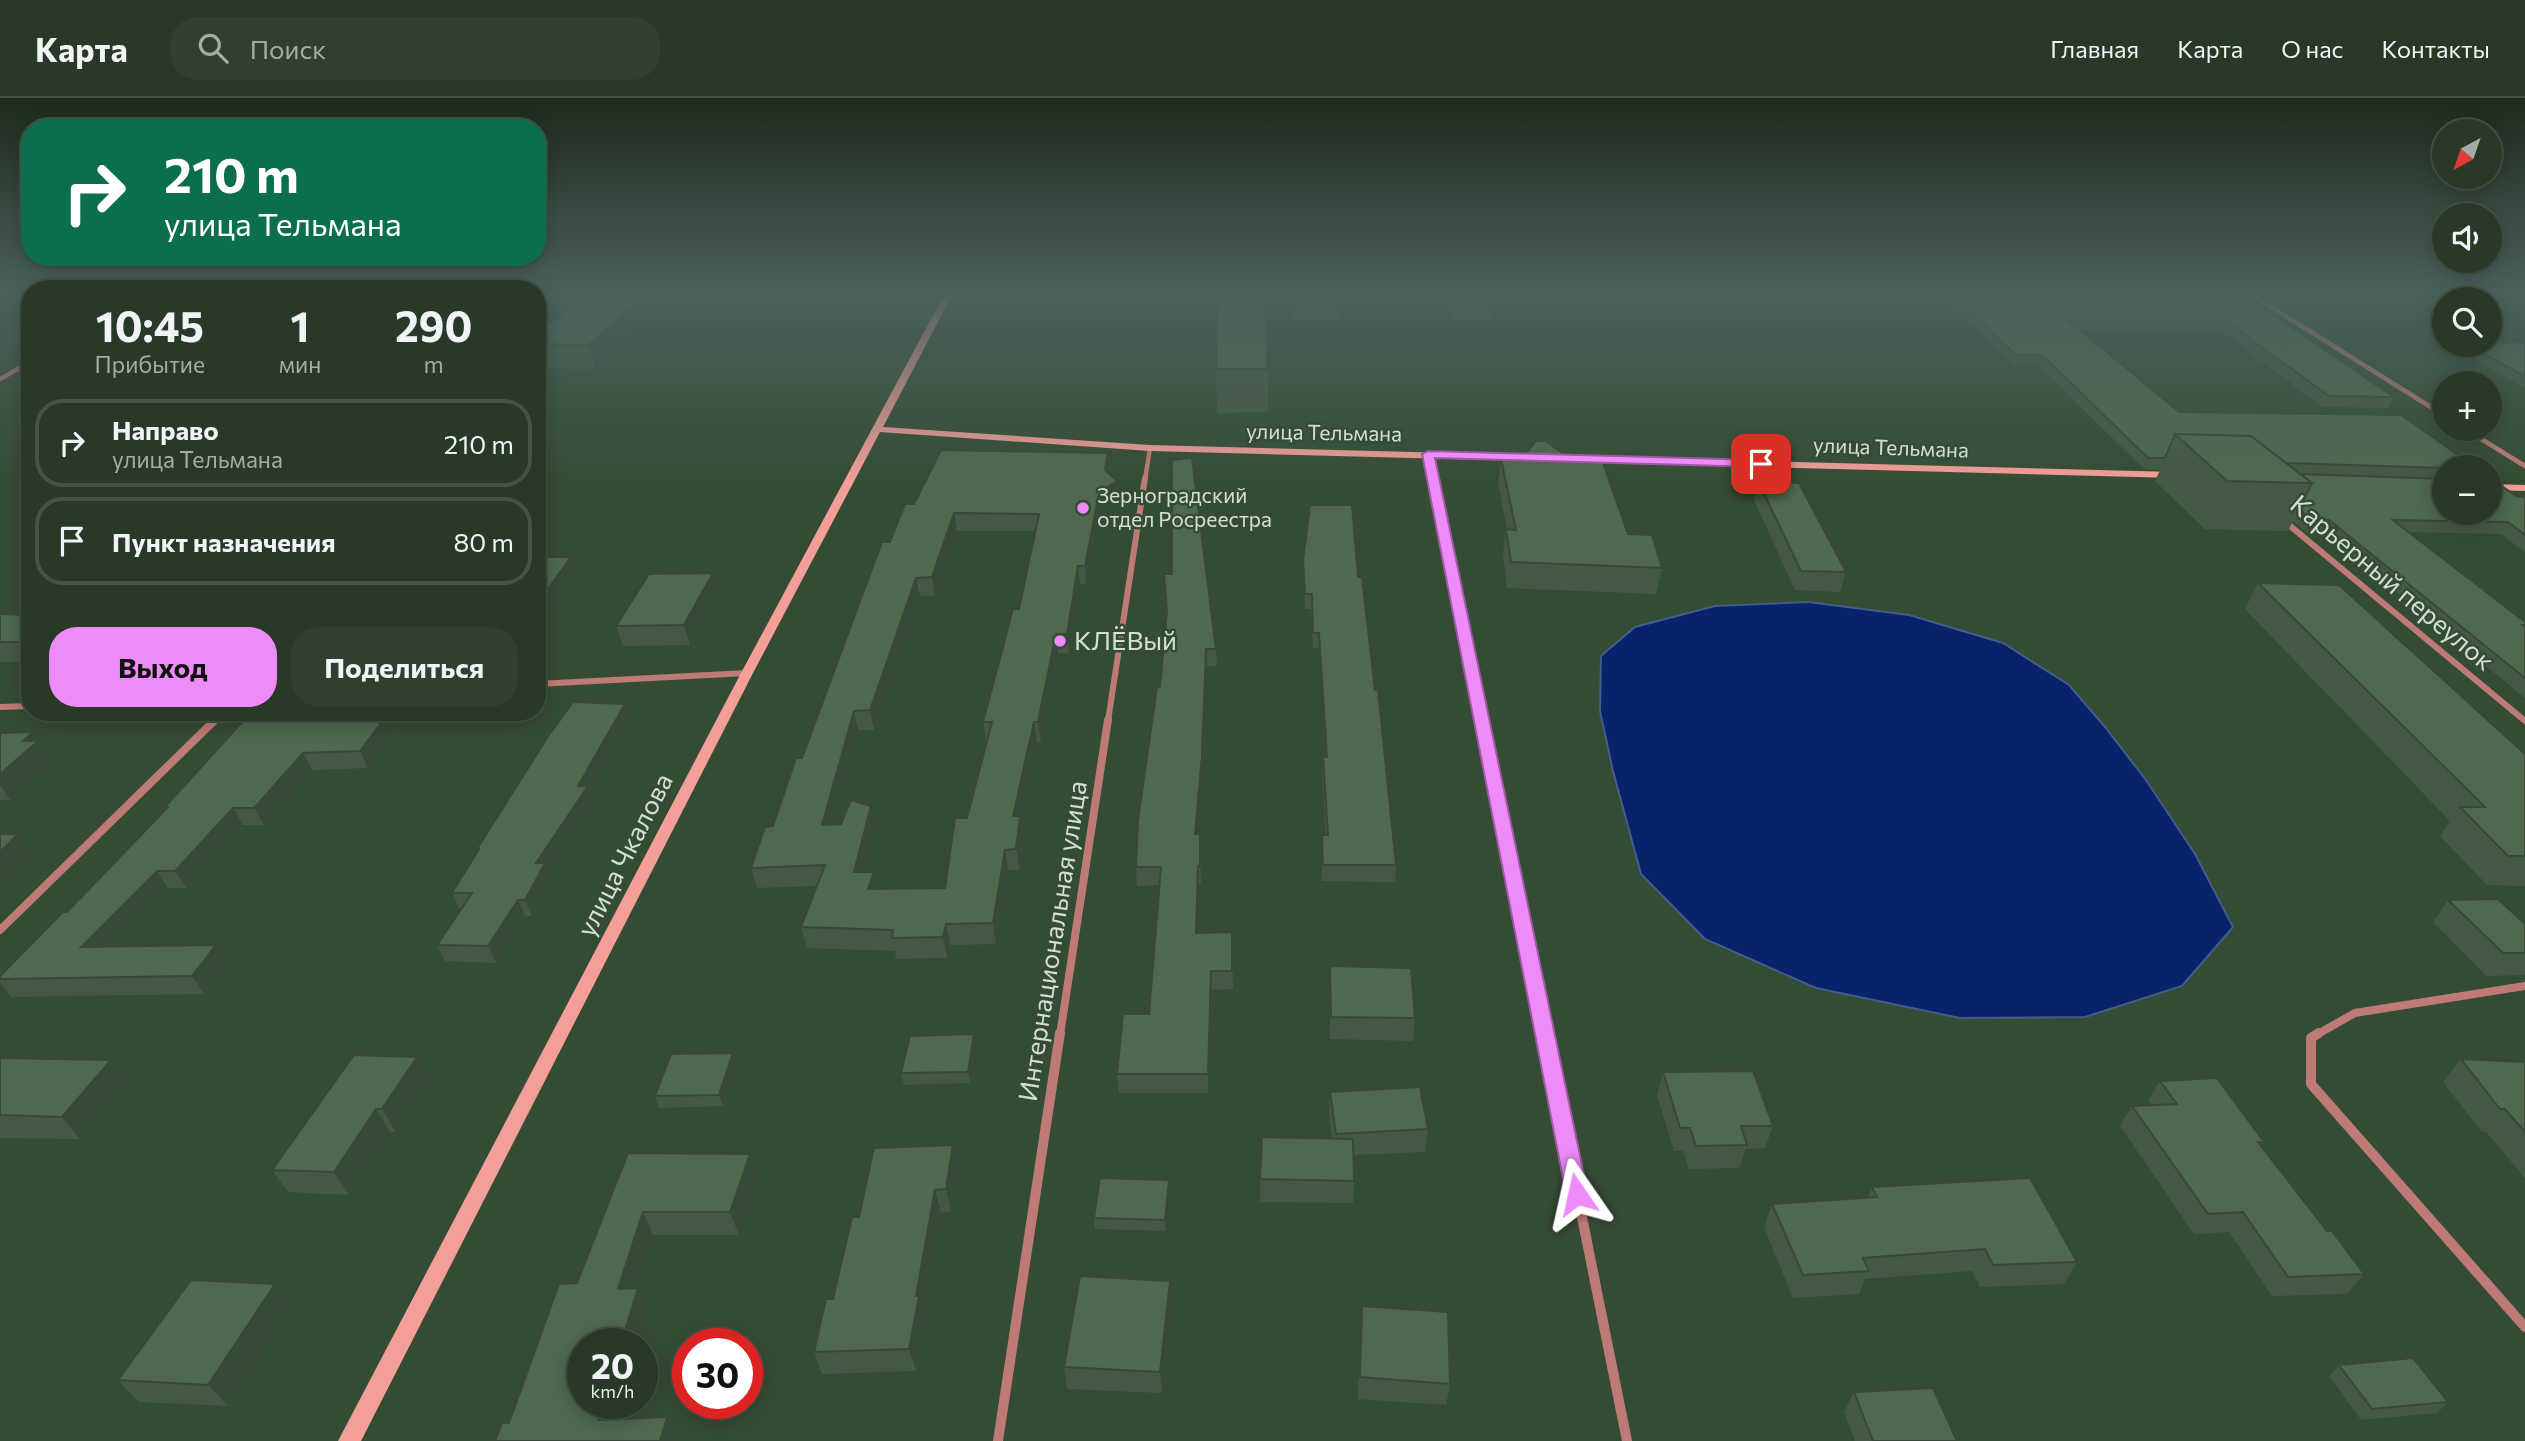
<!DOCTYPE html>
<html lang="ru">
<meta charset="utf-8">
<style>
body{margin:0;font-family:Commissioner,sans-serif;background:#30402f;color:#f1f3f6;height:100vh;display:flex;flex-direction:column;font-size:26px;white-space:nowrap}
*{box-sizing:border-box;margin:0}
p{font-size:23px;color:#a5aca7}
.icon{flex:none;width:38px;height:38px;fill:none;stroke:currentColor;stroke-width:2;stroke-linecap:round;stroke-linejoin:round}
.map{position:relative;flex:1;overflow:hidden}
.panel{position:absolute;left:21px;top:182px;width:525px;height:441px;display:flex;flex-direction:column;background:#283927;border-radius:28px;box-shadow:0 4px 18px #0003,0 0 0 2px #445344}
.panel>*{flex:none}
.banner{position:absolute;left:21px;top:21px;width:525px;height:147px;border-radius:28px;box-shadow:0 4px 18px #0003,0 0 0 2px #445344;background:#0b6e4f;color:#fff;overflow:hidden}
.needle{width:46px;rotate:220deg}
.tools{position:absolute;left:2432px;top:21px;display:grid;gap:14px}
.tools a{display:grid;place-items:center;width:70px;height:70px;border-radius:50%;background:#283927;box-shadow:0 4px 18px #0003,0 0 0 2px #445344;font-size:35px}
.speed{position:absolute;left:567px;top:1230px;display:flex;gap:14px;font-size:35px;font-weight:700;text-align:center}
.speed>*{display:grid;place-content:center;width:91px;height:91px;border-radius:50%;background:#283927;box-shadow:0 4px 18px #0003,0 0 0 2px #445344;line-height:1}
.speed small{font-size:18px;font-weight:400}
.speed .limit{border:10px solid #d22;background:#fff;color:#111}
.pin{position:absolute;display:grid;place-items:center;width:60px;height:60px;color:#fff;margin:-30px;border-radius:14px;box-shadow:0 4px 10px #0006}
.me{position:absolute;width:77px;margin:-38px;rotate:349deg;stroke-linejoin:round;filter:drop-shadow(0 0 5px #0008)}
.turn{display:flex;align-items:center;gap:24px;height:147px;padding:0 28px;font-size:32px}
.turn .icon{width:91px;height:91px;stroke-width:2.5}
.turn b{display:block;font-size:49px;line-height:60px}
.eta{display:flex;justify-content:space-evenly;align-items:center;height:119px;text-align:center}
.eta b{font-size:42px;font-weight:700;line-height:49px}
.primary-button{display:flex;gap:14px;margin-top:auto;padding:14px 28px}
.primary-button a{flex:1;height:80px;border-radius:28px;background:#ee8bf8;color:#111;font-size:28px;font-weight:700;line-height:80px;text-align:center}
.primary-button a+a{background:#30402f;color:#f1f3f6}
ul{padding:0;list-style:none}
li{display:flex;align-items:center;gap:21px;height:88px;margin:0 14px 10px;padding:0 14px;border:4px solid #445344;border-radius:28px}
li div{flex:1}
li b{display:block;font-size:26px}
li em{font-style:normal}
header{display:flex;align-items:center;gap:42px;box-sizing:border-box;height:98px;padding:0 35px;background:#283927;border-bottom:2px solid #445344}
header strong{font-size:33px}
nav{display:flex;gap:38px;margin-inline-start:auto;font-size:24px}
.search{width:490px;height:63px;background:#30402f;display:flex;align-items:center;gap:18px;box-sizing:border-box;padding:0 24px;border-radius:28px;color:#a5aca7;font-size:26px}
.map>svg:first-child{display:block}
</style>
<header>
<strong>Карта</strong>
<div class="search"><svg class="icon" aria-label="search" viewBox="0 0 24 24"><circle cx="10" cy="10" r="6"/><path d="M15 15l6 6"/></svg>Поиск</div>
<nav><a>Главная</a><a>Карта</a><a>О нас</a><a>Контакты</a></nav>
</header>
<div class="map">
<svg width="2525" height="1343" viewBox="0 0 2525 1343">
<rect width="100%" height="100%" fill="#354c34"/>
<path fill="#07236c" stroke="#445c8a" stroke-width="2" d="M1808 504 1909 517 2003 545 2069 587 2105 629 2146 682 2195 756 2233 829 2182 888 2085 919 1960 920 1816 890 1705 841 1641 776 1613 673 1600 613 1601 558 1635 529 1715 508Z"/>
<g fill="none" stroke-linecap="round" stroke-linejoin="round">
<path stroke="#be7a76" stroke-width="4.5" d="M2249 195 2445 318
M0 281 30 264
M2465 331 2525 368
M1428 356 1433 382
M1145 382 1150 350"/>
<path stroke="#be7a76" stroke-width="6" d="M1433 380 1482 623
M2283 422 2525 623
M537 586 747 575
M0 609 30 608
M213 623 223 614
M1108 623 1145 380"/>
<path stroke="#be7a76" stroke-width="8" d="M1482 622 1545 937
M0 832 215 622
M1060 937 1108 622
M2316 937 2355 915 2525 888"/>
<path stroke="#be7a76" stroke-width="10" d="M1545 935 1627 1343
M2319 935 2311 940V986L2525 1229
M998 1343 1060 935"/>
<path fill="#f49e98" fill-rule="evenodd" d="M945 195H953L883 329 1150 347 2175 374 2180 377 2175 380 1150 353 880 334 753 575 361 1343H338L741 575Z
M2490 386 2525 387V393L2490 392Z"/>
</g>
<path fill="#445943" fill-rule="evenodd" d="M587 195H669L671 200 596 271 537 270V236Z
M1292 195H1342L1341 222H1292Z
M1446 195H1495L1492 223H1453Z
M1937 195H2241L2394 299 2388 310 2323 309 2222 234 2080 232 2179 314 2445 369V415L2516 398 2525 399V454L2501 436 2409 434 2525 524V600L2323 434H2306L2293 423 2288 433 2205 431 2155 383 2160 372 2144 371 2038 267H2013Z
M2525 244V290L2476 262 2477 259 2466 253 2469 247H2490Z
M1216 271H1268V314L1217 315Z
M1108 355 1109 375 1117 383 1118 400 1101 412 1086 486H1080L1069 555H1058L1041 644H1037L1020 719 1023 738 1019 772H1008L996 846 950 847 947 860 896 861 895 853 807 850 801 829 817 788 757 790 751 770 773 728 802 660 890 444 914 406ZM957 433H1035L1019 511 983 624 987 644 967 720 945 790 878 791 874 774H864L875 728 832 727 858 632H874L920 498H935Z
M1501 361 1628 436 1662 470 1656 496 1507 490 1503 456 1506 431H1507L1498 385Z
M1758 383 1846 474 1840 494 1795 492 1754 402Z
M1303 462 1358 479 1396 767 1395 784 1322 783V737H1326L1322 674 1323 659H1326L1319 550H1313L1311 511H1305Z
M2258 485 2525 656V788L2487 787 2440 738 2450 723 2245 511Z
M718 495 690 547 623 548 616 528Z
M1166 515 1216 551 1217 568H1207L1203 676 1197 736H1200L1201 786H1198L1197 835 1232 834 1233 891 1212 892 1208 995H1119L1117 976 1149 916 1160 787 1137 788 1136 769 1160 589Z
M0 516 30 517V564H0Z
M625 606 630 621 590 693 594 704 549 773 552 781 532 818H525L496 865 445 863 437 847 461 811H460L452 795 478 754 477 751Z
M386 618 394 634 368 670 312 672 264 727H243L187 790H168L112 849 227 865 204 896 11 899 0 885V878L67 814 166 711 165 709Z
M33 634 52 664 10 702H0V635Z
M2448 802 2525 826V877L2486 878 2433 824Z
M1330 868 1415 920 1413 943 1330 941Z
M974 936 977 948 970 985 904 987 901 975Z
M733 955 737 966 723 1008 659 1010 655 998Z
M417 959 429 982 396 1034H390L349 1097 288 1094 272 1072Z
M0 960 111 962 128 984 80 1041 0 1040Z
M2461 961 2525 964V1080L2486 1034 2481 1033 2443 984Z
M1663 974 1773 1028 1765 1050 1746 1051 1739 1070 1689 1071 1683 1053H1674L1657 997Z
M2160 983 2264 1044 2261 1048 2327 1133 2364 1176 2347 1196 2272 1198 2229 1134 2194 1136 2120 1028 2132 1008 2152 1007 2148 1003Z
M1330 994 1428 1031 1425 1054 1354 1057V1083L1353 1105 1260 1104V1081L1332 1040 1329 1017Z
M628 1055 758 1078 739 1137H653L636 1190 649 1213 639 1246H583V1306H622L617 1321 678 1341 509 1325 577 1185Z
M958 1070 951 1114H941L923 1213 925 1220 916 1273 822 1276 814 1254 833 1201 859 1119Z
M1872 1089 2077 1164 2064 1186 1980 1189 1972 1173 1865 1181 1859 1196 1793 1200 1764 1129 1772 1106 1867 1100Z
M1170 1093 1166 1133 1095 1131 1094 1120Z
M275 1186 292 1208 228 1308 139 1304 118 1282Z
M1172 1205 1162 1295 1067 1291 1064 1269Z
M1362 1208 1450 1286 1446 1307 1358 1301Z
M2339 1267 2448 1304 2437 1315 2361 1322 2329 1278Z
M1854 1294 1957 1343H1855L1844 1314Z"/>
<path fill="#374937" d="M7 195H30V212L0 228V199Z
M646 195H669L671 200 596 271 589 247Z
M1108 355 1109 372 1106 389 1105 372Z
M1117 383 1118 400 1101 412 1086 486 1085 468 1099 395Z
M954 415 957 433 935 498 932 479Z
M571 459 577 478 537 536V506Z
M1078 468 1080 486 1069 555 1067 536Z
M713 475 718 495 690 547 684 527Z
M916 480 920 498 874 632 870 612Z
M1056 536 1058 555 1041 644 1038 624Z
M1206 551 1207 568 1203 676 1196 754 1195 736Z
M625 606 630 621 590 693 594 704 549 773 552 781 532 818 525 802 536 765 578 688Z
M854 613 858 632 827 747 822 727Z
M386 618 394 634 368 670 360 653Z
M1034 624 1037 644 1020 719 1023 738 1019 772 1013 718Z
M33 634 52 664 10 702 0 687V676L23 643Z
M303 655 312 672 264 727 254 710Z
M871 708 875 728 859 794 854 774Z
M233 710 243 727 187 790 175 773Z
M18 736 32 755 1 787 0 754Z
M1005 752 1008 772 996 846 993 825Z
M1198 768V786L1197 853 1196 835Z
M157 773 168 790 94 867 81 849Z
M874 774 879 795 868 791Z
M518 802 525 818 496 865 488 848Z
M946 826 950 847 947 860 943 839Z
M216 847 227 865 204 896 192 878Z
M1211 873 1212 892 1208 995V976Z
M974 936 977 948 970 985 968 974Z
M733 955 737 966 723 1008 719 997Z
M417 959 429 982 396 1034 382 1011Z
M111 962 128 984 80 1041 62 1019Z
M376 1011 390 1034 349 1097 334 1074Z
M953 1047 958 1070 951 1114 946 1091Z
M750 1056 758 1078 739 1137 730 1114Z
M1169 1082 1170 1093 1166 1133 1165 1122Z
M935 1092 941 1114 923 1213 925 1220 916 1273 909 1251 916 1198Z
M643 1114 653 1137 629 1213 618 1191Z
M1170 1183 1172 1205 1162 1295 1160 1274Z
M275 1186 292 1208 228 1308 208 1287Z
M638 1190 649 1213 639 1246H621Z
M603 1306H622L610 1343 598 1322Z
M667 1319 678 1341 677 1343H660Z"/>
<path fill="#4f684e" stroke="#374937" stroke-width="2" fill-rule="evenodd" d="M587 195H646L589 247 537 246V236Z
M1218 195H1265L1268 271H1216Z
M1950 195H2241L2394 299 2329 298 2227 224 2068 222 2179 314 2401 317 2475 369H2445V370L2286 365 2251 338 2175 336 2165 360H2148L2042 257H2016Z
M2525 244V278L2480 254H2487L2474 247H2490V245Z
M2175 336 2251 338 2312 385 2227 383Z
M1536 343H1545L1573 362H1602L1628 436 1652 437 1662 470 1511 464 1506 431 1516 432 1501 361H1522Z
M941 352 1108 355 1105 372 1117 383 1099 395 1085 468H1078L1067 536H1056L1038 624H1034L1013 718H1020L1016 751 1005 752 993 825 946 826 943 839 892 840 893 832 801 829 825 767 751 770 765 729 773 728 796 660H802L882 444H890L905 406H914ZM954 415 1039 416 1019 511H1013L983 624H992L967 720H955L945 790 868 791 874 774H854L871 708 851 702 841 726 822 727 854 613 870 612 916 480 932 479Z
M1192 360 1216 551H1206L1202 658 1195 736H1200V768H1198L1196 835 1232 834V873H1211L1208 976H1117L1123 916H1149L1161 769H1136L1138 722 1157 589H1160L1167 513 1164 476H1172V362Z
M2300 376 2445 381V415H2490V380L2516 398 2525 399V437L2508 424 2393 422 2525 524V527H2522L2525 529V580L2329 422H2312L2299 411 2312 385Z
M1758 383 1799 385 1846 474 1801 473Z
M1310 407H1352L1358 479H1362L1375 592H1378L1396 767H1323L1322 737H1328L1323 659H1327L1319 535H1313L1312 496H1305L1303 462Z
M537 459H571L537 506Z
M713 475 684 527 616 528 649 476Z
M2258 485 2339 487 2525 656V758H2508L2460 709H2485Z
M0 516 30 517V544H0Z
M573 604 625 606 578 688H588L536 765H545L525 802H518L488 848 437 847 472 795H452L479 751H477L547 640Z
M386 618 360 653 303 655 254 710H233L175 773H157L81 849 216 847 192 878 0 881V878L63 814H67L168 709H165L244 622Z
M33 634 23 643H38L0 676V635Z
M0 736H18L0 754Z
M2498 801 2525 826V855H2503L2448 802Z
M1330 868 1411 870 1415 920 1331 919Z
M974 936 968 974 901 975 910 938Z
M733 955 719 997 655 998 671 956Z
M354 957 417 959 382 1011H376L334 1074 272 1072Z
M0 960 111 962 62 1019 0 1017Z
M2461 961 2525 964V1034L2505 1011H2500Z
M1753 973 1773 1028H1741L1747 1047 1696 1048 1690 1030H1680L1663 974Z
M2217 980 2264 1044H2258L2327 1133H2332L2364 1176 2288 1179 2243 1114 2208 1116 2132 1008 2177 1006 2160 983Z
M1420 989 1428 1031 1336 1036 1330 994Z
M1262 1039 1353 1041 1354 1083 1260 1081Z
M953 1047 946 1091 935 1092 916 1198H919L909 1251 814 1254 826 1201H833L852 1119H859L874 1050Z
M628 1055 750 1056 730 1114H643L618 1191 638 1190 621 1246H583V1306H603L598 1322 667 1319 660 1343H495L502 1325H509L559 1186 577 1185Z
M1100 1080 1169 1082 1165 1122 1094 1120Z
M2030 1080 2077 1164 1993 1167 1985 1151 1863 1160 1869 1173 1803 1177 1772 1106 1877 1099 1872 1089Z
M1080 1178 1170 1183 1160 1274 1064 1269Z
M191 1182 275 1186 208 1287 118 1282Z
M1362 1208 1448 1214 1450 1286 1360 1279Z
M2413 1260 2448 1304 2372 1311 2339 1267Z
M1933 1290 1957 1343H1873L1854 1294Z"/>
<linearGradient id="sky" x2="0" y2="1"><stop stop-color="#1d2a1d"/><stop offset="0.51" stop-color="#4b615c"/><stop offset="1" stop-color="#4b615c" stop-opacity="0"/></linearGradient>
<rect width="2525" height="383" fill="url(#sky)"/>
<path fill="#ee8bf8" stroke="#9b5aa1" stroke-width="2" d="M1428 353 1761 362 1766 366 1761 369 1435 360 1588 1096 1585 1103 1577 1106 1570 1103 1566 1096 1422 356Z"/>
<g fill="#ee8bf8" stroke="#354c34" stroke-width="2.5">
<circle cx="1083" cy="410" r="7"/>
<circle cx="1060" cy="543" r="7"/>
</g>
<g text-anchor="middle" stroke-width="5" stroke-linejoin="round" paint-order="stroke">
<g font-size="21" fill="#d2e0d1" stroke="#354c34">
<text transform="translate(1324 335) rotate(1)" y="7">улица Тельмана</text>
<text transform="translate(1891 350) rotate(2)" y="7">улица Тельмана</text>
</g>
<g font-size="21" fill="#d2e0d1" stroke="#354c34" text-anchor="start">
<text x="1097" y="405">Зерноградский<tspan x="1097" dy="24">отдел Росреестра</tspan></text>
</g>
<g font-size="26" fill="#d2e0d1" stroke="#354c34">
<text transform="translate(2392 485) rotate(40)" y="9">Карьерный переулок</text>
<text transform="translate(625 757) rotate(-63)" y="9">улица Чкалова</text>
<text transform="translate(1053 843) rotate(-81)" y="9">Интернациональная улица</text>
</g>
<g font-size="26" fill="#d2e0d1" stroke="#354c34" text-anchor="start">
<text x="1074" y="552">КЛЁВый</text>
</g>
</g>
</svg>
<div class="tools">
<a><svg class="needle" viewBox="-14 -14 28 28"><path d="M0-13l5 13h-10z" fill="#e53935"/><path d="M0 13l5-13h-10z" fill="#a5aca7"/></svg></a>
<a><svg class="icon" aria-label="sound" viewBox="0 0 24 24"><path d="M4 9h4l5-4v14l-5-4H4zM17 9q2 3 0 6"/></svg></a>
<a><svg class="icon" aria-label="search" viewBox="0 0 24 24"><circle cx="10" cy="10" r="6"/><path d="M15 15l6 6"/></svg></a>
<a>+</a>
<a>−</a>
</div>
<div class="speed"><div>20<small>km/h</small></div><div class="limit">30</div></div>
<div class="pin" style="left:1761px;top:366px;background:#d93025"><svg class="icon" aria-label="arrive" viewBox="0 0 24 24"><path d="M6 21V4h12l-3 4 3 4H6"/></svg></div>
<svg class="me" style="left:1577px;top:1096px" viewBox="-20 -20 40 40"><path d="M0-17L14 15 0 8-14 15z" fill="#ee8bf8" stroke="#fff" stroke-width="4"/></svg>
<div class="banner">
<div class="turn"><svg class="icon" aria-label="right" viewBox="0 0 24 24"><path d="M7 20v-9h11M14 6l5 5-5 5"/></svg><div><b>210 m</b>улица Тельмана</div></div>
</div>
<section class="panel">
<div class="eta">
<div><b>10:45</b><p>Прибытие</p></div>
<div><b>1</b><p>мин</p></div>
<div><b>290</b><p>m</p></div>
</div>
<ul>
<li><svg class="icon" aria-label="right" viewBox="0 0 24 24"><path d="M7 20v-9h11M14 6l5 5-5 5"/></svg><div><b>Направо</b><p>улица Тельмана</p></div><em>210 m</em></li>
<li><svg class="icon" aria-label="arrive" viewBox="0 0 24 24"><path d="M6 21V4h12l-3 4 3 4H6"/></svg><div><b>Пункт назначения</b></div><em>80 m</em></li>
</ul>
<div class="primary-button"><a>Выход</a><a>Поделиться</a></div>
</section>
</div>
